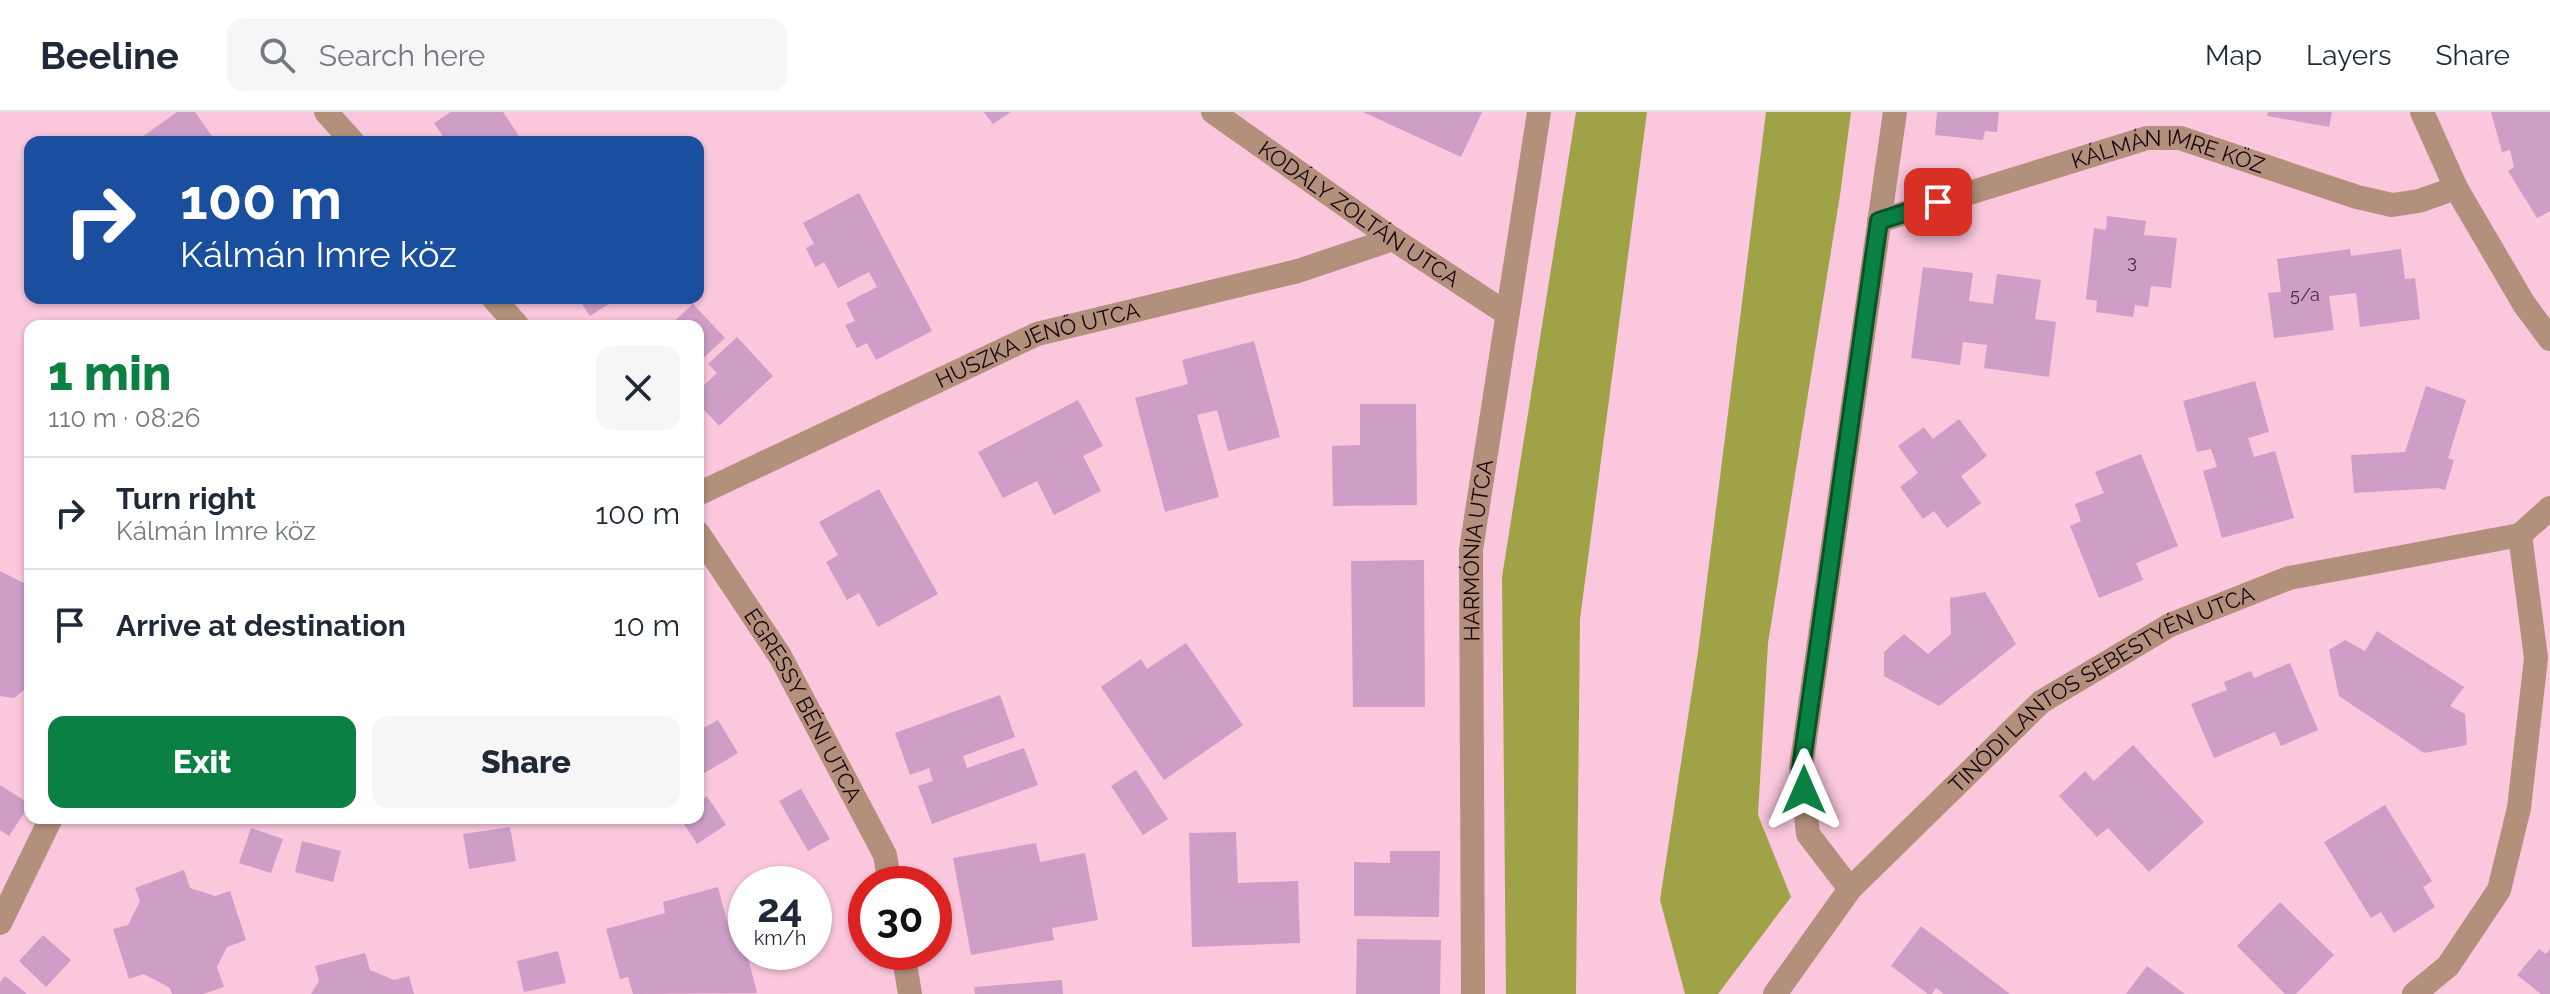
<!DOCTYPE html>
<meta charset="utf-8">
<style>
body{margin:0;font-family:Raleway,sans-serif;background:#f6f6f7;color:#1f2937;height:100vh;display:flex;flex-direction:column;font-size:30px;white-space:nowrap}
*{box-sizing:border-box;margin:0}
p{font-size:26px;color:#747a83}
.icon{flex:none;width:44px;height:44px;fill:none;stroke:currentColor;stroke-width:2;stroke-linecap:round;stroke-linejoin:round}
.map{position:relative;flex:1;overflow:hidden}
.sheet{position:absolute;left:24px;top:208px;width:680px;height:504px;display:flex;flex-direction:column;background:#fff;border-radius:16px;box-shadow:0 2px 6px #0004}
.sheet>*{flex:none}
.top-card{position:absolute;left:24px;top:24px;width:680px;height:168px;border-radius:16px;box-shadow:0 2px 6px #0004;background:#1a4fa0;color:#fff;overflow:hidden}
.speed{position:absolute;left:728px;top:754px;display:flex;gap:16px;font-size:40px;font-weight:700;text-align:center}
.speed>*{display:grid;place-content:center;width:104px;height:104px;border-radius:50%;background:#fff;box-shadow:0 2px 6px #0004;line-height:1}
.speed small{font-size:20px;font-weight:400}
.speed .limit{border:12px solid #d22;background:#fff;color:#111}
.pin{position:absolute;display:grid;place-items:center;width:68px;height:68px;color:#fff;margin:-34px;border-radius:16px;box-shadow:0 4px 12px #0006}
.me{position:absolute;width:88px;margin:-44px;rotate:0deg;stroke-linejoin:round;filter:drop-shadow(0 0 6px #0008)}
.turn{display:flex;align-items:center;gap:28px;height:168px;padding:0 24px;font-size:36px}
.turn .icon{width:104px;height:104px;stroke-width:2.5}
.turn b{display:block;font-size:56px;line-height:68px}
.round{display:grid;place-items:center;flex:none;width:84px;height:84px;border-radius:16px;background:#f6f6f7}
.overview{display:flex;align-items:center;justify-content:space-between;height:136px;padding:0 24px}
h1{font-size:48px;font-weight:800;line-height:60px;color:#0b8043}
.button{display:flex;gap:16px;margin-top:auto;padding:16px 24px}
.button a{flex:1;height:92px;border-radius:16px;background:#0b8043;color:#fff;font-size:32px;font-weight:800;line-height:92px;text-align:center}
.button a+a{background:#f6f6f7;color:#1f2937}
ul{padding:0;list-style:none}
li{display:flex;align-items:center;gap:24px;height:112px;padding:0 24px;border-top:2px solid #e0e1e3}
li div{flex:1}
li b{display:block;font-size:30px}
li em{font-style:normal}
header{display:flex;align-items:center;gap:48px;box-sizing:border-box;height:112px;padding:0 40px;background:#fff;border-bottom:2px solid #e0e1e3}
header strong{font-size:38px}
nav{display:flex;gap:44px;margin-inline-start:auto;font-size:28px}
.search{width:560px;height:72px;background:#f6f6f7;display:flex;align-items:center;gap:20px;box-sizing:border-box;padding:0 28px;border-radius:16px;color:#747a83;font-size:30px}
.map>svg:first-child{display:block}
</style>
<header>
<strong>Beeline</strong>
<div class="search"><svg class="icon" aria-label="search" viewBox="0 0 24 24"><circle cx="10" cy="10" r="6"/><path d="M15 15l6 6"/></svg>Search here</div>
<nav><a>Map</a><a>Layers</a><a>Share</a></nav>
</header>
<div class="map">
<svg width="2550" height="882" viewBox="0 0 2550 882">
<rect width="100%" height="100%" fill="#fac7dd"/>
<path fill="#9fa247" d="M1576 0H1647L1580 507 1576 882H1506L1502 465Z
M1766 0H1851L1840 83 1768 531 1758 703 1791 785 1718 882H1685L1660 788 1698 540Z"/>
<path fill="#ce9ec7" d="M177 0H195L216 30H135Z
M451 0H503L523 30H447L434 11Z
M984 0H1011L993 12Z
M1363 0H1482L1461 45Z
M1937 0H1999L1997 20 1985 19 1983 28 1935 23Z
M2268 0H2332L2329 15 2267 4Z
M2491 0H2550V99L2537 106 2508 59 2514 55 2510 38 2502 40Z
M859 81 932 219 876 248 867 231 857 236 845 213 855 209 846 191 877 175 869 160 838 176 824 150 815 155 806 136 814 132 803 111Z
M2107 104 2146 109 2144 123 2177 126 2171 176 2151 174 2148 195 2135 193 2133 205 2096 200 2097 189 2086 187 2094 116 2106 118Z
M2350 137 2351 144 2401 137 2405 167 2415 166 2420 207 2360 215 2356 181 2329 184 2334 218 2274 226 2268 181 2281 180 2277 147Z
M1923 155 1973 161 1969 189 1993 192 1997 162 2041 168 2035 207 2056 210 2049 265 1984 256 1987 233 1963 230 1960 253 1911 246Z
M578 186H618L590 204Z
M693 192 725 226 698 251V214H669Z
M737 225 773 264 719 314 698 291V279L717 261 708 252Z
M1254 229 1280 325 1228 339 1217 298 1197 303 1219 385 1165 400 1135 286 1188 272 1182 248Z
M2255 269 2269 320 2248 326 2254 345 2275 339 2294 406 2222 426 2203 359 2217 355 2211 337 2197 340 2183 289Z
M2426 274 2466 288 2448 346 2454 348 2445 378 2438 376 2354 381 2351 343 2405 340Z
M1078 288 1103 334 1083 344 1101 379 1054 403 1037 369 1003 386 978 340Z
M1360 292H1416L1417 393 1333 394 1332 334 1360 333Z
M1959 307 1987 344 1961 364 1981 391 1947 416 1934 399 1923 407 1900 375 1918 361 1898 334 1924 315 1933 327Z
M2141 342 2178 434 2136 451 2143 468 2099 486 2070 414 2081 409 2075 392 2104 381 2095 360Z
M879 377 938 482 878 515 859 481 847 488 826 450 838 443 819 410Z
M1424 448 1425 595H1353L1351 449Z
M0 459 30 474V578L27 576 14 586 0 584Z
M1985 480 2016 532 1939 594 1884 564V540L1904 522 1928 542 1951 522 1950 486Z
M2377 519 2464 575 2450 594 2465 602 2467 633 2424 641 2339 584 2329 538 2345 528 2365 539Z
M1186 531 1243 613 1164 668 1101 575 1141 547 1147 557Z
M2290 551 2318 618 2281 634 2275 620 2214 646 2191 592 2227 578 2224 570 2251 559 2254 566Z
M1000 583 1015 625 963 644 967 656 1024 636 1038 673 932 712 918 674 933 669 929 656 910 663 895 621Z
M718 608 738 641 698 665V619Z
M2133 633 2204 710 2149 760 2108 716 2097 725 2059 684 2085 659 2094 669Z
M1136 658 1168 707 1143 723 1111 674Z
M0 673 30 692 9 724 0 718Z
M801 677 830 727 808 739 779 689Z
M707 684 726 713 697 732 680 706H698V690Z
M2385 693 2432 769 2423 775 2435 795 2394 821 2381 800 2371 806 2324 730Z
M510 715 516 749 469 757 463 722Z
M251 716 283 727 271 761 239 751Z
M1236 720 1238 771 1298 769 1300 831 1192 835 1189 721Z
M302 729 341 739 333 770 295 760Z
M1036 731 1040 750 1085 741 1098 808 1052 816 1054 828 971 843 953 746Z
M1390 739H1440L1439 805 1354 804V750L1390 751Z
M184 758 190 776 215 784 230 779 246 828 227 835 217 855 224 875 203 882H172L170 876 144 862 129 867 113 817 128 813 140 789 135 776Z
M718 775 731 824 742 822 757 881 633 882 628 865 620 867 606 817 665 801 663 790Z
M2280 790 2334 843 2296 882H2285L2237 834Z
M1921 814 2010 882H1944L1936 876 1932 882H1928L1891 854Z
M43 823 71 848 46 875 19 849Z
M1357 827 1441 828 1440 882H1356Z
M2539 837 2546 842 2550 837V882H2541L2517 863Z
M558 839 566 871 524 880 517 849Z
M365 841 370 858 394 868 409 864 414 882H311L319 869 315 854Z
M2147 854 2185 882H2126Z
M5 864 27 882H0V870Z
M1062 868 1063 882H975L974 875Z"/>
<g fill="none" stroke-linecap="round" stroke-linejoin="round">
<g stroke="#b3907c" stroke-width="24">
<path d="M326 0 353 30"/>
<path id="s1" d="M1213 0 1393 127 1506 201"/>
<path d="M2422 0 2456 76 2524 192 2550 227"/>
<path id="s2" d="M1879 109 2147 26H2180L2357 85 2392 93 2419 89 2456 76"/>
<path d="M493 186 518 214"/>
<path id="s3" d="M698 382 1037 222 1298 159 1393 127"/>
<path id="s4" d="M698 421 780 544 885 743 890 772"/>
<path d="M1850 777 1808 722 1801 656 1895 0"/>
<path d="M0 811 51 706"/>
<path d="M903 840 910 882"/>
<path id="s5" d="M1473 882 1471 438 1539 0"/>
<path id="s6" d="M1775 882 1850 777 2041 590 2170 513 2289 466 2520 423 2550 396"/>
<path d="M2414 882 2448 854 2499 778 2519 696 2536 546 2520 423"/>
</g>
</g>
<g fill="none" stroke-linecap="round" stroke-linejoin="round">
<g stroke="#07532c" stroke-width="20">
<path id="route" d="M1804 678 1801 656 1879 109 1938 90"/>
</g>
<use href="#route" stroke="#0b8043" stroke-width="14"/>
</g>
<g text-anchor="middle" stroke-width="7" stroke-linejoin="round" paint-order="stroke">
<g font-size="18" fill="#472c3e">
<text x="2132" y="156">3</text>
<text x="2305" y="189">5/a</text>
</g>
<g font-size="22" fill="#1a0610" stroke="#f7dde7">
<text dy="8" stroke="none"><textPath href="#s2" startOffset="302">KÁLMÁN IMRE KÖZ</textPath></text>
<text dy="8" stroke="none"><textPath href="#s1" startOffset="178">KODÁLY ZOLTÁN UTCA</textPath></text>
<text dy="8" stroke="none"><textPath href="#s3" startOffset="372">HUSZKA JENŐ UTCA</textPath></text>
<text dy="8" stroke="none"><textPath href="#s5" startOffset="444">HARMÓNIA UTCA</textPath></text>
<text dy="8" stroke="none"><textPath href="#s6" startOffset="454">TINÓDI LANTOS SEBESTYÉN UTCA</textPath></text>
<text dy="8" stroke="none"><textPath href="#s4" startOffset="202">EGRESSY BÉNI UTCA</textPath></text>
</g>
</g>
</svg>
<div class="speed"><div>24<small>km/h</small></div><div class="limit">30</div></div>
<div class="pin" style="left:1938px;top:90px;background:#d93025"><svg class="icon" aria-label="arrive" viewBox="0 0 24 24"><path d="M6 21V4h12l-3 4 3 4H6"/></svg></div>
<svg class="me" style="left:1804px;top:678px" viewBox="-20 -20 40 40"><path d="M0-17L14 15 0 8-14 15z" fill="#0b8043" stroke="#fff" stroke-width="4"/></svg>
<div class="top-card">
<div class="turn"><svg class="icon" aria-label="right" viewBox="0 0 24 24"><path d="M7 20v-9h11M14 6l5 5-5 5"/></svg><div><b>100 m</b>Kálmán Imre köz</div></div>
</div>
<section class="sheet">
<div class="overview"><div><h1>1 min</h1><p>110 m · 08:26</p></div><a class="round"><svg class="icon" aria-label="close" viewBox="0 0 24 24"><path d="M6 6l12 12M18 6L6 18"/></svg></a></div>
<ul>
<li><svg class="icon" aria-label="right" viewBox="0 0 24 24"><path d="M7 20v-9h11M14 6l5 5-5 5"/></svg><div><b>Turn right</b><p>Kálmán Imre köz</p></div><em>100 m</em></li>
<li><svg class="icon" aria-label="arrive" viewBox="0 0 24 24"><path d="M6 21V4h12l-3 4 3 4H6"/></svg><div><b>Arrive at destination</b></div><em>10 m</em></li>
</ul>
<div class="button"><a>Exit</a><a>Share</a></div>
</section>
</div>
